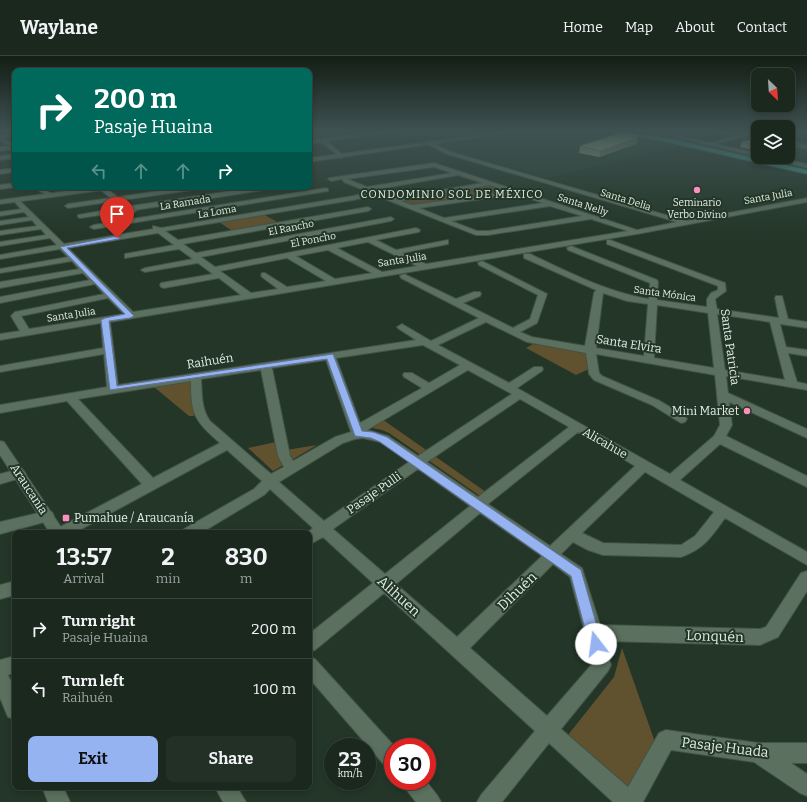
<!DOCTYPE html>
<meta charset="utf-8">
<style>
body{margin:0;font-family:Bitter,serif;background:#233026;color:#f1f3f6;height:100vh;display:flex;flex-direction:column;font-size:15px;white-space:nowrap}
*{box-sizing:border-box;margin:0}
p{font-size:13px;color:#9fa6a4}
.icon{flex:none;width:22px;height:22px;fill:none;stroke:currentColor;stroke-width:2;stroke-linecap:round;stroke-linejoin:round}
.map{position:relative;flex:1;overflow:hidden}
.drawer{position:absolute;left:12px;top:474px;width:300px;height:260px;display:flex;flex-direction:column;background:#1a281d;border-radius:8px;box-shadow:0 2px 6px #0003,0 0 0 1px #38443b}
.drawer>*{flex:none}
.top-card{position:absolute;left:12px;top:12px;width:300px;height:122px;border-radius:8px;box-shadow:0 2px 6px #0003,0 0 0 1px #38443b;background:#00695c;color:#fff;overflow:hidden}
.needle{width:26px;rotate:155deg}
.buttons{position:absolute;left:751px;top:12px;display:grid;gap:8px}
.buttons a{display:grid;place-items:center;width:44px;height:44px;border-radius:8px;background:#1a281d;box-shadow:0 2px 6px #0003,0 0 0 1px #38443b;font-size:20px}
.speed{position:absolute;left:324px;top:682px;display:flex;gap:8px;font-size:20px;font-weight:700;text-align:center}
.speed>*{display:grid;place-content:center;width:52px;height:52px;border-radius:50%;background:#1a281d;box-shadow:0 2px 6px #0003,0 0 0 1px #38443b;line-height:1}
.speed small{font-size:10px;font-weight:400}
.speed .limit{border:6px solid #d22;background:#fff;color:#111}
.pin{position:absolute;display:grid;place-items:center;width:34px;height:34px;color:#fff;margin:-41px -17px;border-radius:50% 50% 50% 0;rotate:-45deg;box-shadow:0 0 4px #0007}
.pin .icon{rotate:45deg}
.me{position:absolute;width:44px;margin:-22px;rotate:345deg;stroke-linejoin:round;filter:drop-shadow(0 0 3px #0008)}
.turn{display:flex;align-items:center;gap:14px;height:84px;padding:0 16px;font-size:18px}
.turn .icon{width:52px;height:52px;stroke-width:2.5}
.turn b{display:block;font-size:28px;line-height:34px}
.lanes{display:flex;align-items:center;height:38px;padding:0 16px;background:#0003;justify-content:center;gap:20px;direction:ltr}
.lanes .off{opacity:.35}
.eta{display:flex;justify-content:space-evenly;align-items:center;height:68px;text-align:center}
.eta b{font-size:24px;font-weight:700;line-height:28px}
.primary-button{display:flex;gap:8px;margin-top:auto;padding:8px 16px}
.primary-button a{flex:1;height:46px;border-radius:8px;background:#95b2f1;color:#111;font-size:16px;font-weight:700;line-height:46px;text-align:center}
.primary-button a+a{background:#233026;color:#f1f3f6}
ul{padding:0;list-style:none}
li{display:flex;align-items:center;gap:12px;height:60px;padding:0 16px;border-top:1px solid #38443b}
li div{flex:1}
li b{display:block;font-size:15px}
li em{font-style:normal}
header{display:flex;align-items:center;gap:24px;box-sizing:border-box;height:56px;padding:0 20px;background:#1a281d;border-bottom:1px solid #38443b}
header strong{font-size:19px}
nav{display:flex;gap:22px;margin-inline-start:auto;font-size:14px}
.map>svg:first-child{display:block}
</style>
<header>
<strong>Waylane</strong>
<nav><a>Home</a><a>Map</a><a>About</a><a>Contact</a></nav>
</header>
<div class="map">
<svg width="807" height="746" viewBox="0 0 807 746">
<rect width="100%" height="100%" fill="#233627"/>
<path fill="#27402d" d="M531 75H605L680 90 548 122 449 94 437 88Z
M788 89 807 92V100L790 105 772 101H788Z"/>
<path fill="#60512f" d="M489 129 508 136 415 149 402 145Z
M263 158 281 168 234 176 219 166Z
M533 288 587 297 589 313 576 319 526 292Z
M191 325 194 360H189L154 331Z
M382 363 486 436 480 440 389 377 382 374 368 371Z
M276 386 280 395 317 389 273 415 248 392Z
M622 592 656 689 627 732 568 679 614 621Z"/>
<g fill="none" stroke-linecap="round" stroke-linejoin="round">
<g stroke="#435347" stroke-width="2">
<path id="street" d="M389 75H399L327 85 343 99 344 100 341 102 321 86 309 88V84Z
M709 75H718L740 79 758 75V77L715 88 758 97V101L675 81 677 80 711 87 735 80Z
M801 75H807V76L788 80V78Z
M15 78V80L0 82V80Z
M429 85 451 96 686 165 807 142V146L637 178 110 266 118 329 416 284 399 273 397 271 402 268 431 285 479 262 401 222 400 220 404 218 456 243 474 236H480L481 238 480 240 463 247 513 272 530 263 538 239 479 209 478 207 482 205 547 238 537 267 520 276 532 281 585 290 594 237 596 234 524 202V198H530C569 216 606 236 649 243L650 227 568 194 567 192 571 190 657 224 658 226 657 244 707 251V243L711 237 718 234V230L607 188V184H610L725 227 726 235 715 243 717 253 779 262 775 242 776 240H782L788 263 807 266V272L780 268 786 291 807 294V300L788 297 797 326 807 328V334L726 320 728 337 807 373V382L729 346 732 369 726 380 807 420V431L720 388 680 424 807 496V509L725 462C711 481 704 493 681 501L603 499 588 494 573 486 561 498 582 512 600 569 760 573 766 571 801 517 807 515V535L778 581 760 589 604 585 611 609 608 615 561 673 628 731 659 677 666 674 758 687H807V707H791L807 718V740L800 737 754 706 671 694 643 746H613L549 687 502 746H477L481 739 535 675 384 537 315 594 309 596V578L373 527 323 481 309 489V477H307L313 472 270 433 264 439 201 477H182L184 473 254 433 262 425 227 394 74 477H54L56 473 142 428 67 345 0 357V349L107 331 104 298 0 316V310L103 292 101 267 0 284V278L20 275 11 260 15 256 104 238 95 228 0 247V241L90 224 83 217 0 232V226L79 213 72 205 0 217V213L68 201 60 193 0 203V199L57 189 50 182 0 190V186L46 179 41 173 0 179V175L37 170 32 164 0 169V165L29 161 24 156 0 160V156L21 153 13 144 18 143 64 188 153 173V170L161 172 353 140 369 136 344 126 342 123 331 125 328 123 329 122 434 107 637 174 677 166 447 98 427 88 426 87ZM434 111 452 117 367 131 347 123ZM458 119 483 127 394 142 373 134ZM490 129 509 136 412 149 401 145ZM516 138 543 147 444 162 419 152ZM375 139 476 179H488L591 163 628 175 426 208 402 197 448 188V184L396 194 376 184 419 176 420 174 416 172 215 211 201 201 391 165 394 163 391 161 196 197 183 188 368 155 371 153 368 151 178 184 165 175 353 144ZM550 150 582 160 488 175H477L451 165ZM158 177 174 189 125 198V202L179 193 193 203 145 212 141 214 145 216 198 207 213 218 161 227 160 229 161 231 164 232 219 222 241 239 133 256 68 192ZM368 186 417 210 382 216 337 192ZM328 194 372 217 335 223 296 200ZM287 202 326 225 287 231 265 217H262L261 219 262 221 278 233 251 237 220 215ZM603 237 627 245 648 248 644 300 596 292ZM108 242 124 258 29 273 21 260ZM657 249 708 257 714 312 654 302ZM717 258 770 266 785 324 725 314ZM486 266 527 286 586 297 589 318 594 324 652 349 681 367 685 366 687 363 685 360 660 345 602 320 599 317 596 298 715 319 720 369 714 380 670 418 517 332 542 315 543 313 542 311H534L509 327 438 289ZM423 289 460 309 429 327 412 317H404L403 319 404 321 422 332 360 367 336 302ZM326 304 351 376 335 381 293 405 290 400 272 312ZM261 314 278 400 284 411 271 418 210 365C201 353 202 337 201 323ZM468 314 512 338 418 400 388 380 367 374ZM191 325C191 359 194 364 220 387L153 422 78 343ZM520 343 569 371 478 441 427 406ZM578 376 635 410 550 490 488 448ZM363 382 380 386 409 406 324 465 279 426 343 387 355 383ZM418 413 470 450 385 518 333 473ZM645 416 714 456 695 480 681 489 603 487 582 477ZM480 457 542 500 457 581 396 528ZM553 508 570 521 593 607 547 660 470 592Z
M788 85 807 89V93L788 89Z
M15 89V93L0 95V91Z
M15 98V102L0 104V100Z
M764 101H774L807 108V112Z
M15 112V116L0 118V114Z
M15 127V131L0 133V129Z
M32 131H40L54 139 49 140Z
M99 131H104L118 141 186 131H202L199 133 122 144 131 150 258 131H273L270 133 135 154 136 155 133 157 128 155 80 162 78 161V159L124 151 115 145 68 152 65 150 68 148 111 142 99 133Z
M326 132 328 133V135L94 173 90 171 94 169Z
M19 413 24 415 26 418 24 421 0 428V418Z
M47 455 52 456 54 460 52 464 0 478V466Z
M15 525V539L0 543V529Z
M15 600V616L8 619 15 634V663L8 661 0 642V604Z
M309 601 315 603 395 691H393V714L386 711 309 622Z
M402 725H426L437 739 441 746H416L405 732Z
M42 731H63L70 746H48Z"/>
</g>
<g stroke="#435347" stroke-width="2">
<path id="secondary" d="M511 75H520L309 106V102Z
M0 82 15 88V92L0 85Z
M97 131H114L111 133 0 148V144Z
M0 385 4 386 65 477H50L0 399Z
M215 731H237L246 746H223Z"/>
</g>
<g stroke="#435347" stroke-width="2">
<path id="primary" d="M611 75H619L676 84 807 114V118L676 88Z"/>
</g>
<use href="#street" fill="#5b705f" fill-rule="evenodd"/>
<use href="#secondary" fill="#5b705f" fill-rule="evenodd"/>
<use href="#primary" fill="#359584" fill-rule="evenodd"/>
</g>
<path fill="#a0aa83" d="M637 79 636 88 599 101 579 97 580 90Z
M758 82V95L740 91 742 86Z"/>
<path fill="#828b6a" d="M637 79V82H638L636 88 599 101 600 95Z"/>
<path fill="#bac698" stroke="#828b6a" d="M623 76 637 79 632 81 638 82 600 95 580 90Z
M758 82V90L742 86Z"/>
<linearGradient id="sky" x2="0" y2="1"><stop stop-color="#131e15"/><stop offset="0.42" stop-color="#3f5252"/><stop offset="1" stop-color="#3f5252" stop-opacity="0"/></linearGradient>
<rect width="807" height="179" fill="url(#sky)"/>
<path fill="#95b2f1" stroke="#61749d" d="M117 180 120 182 119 183 67 192 134 260 130 262 109 265 117 330 333 298 362 375 373 376 387 381 581 514 602 588 600 592 596 594 591 592 589 588 571 520 380 386 371 382 355 380 327 303 110 334 101 264 105 262 125 258 60 191Z"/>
<g fill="#fd8ebf" stroke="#233627" stroke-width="1.5">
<circle cx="697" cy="134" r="4"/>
<circle cx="747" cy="355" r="4"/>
<rect x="62" y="458" width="8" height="8" rx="2"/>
</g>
<g text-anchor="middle" stroke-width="4" stroke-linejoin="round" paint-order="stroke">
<g font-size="10" fill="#e2eee4" stroke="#233627">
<text transform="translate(768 140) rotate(-10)" y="4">Santa Julia</text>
<text transform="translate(626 143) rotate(17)" y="4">Santa Delia</text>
<text transform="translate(185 146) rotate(-9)" y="4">La Ramada</text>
<text transform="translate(583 148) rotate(18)" y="4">Santa Nelly</text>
<text transform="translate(217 155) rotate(-10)" y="4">La Loma</text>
<text transform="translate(291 171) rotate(-11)" y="4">El Rancho</text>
<text transform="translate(313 183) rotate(-11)" y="4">El Poncho</text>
<text transform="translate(402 203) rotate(-9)" y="4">Santa Julia</text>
<text transform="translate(665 237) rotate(8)" y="4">Santa Mónica</text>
<text transform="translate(71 258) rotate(-9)" y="4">Santa Julia</text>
</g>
<g font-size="10" fill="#e2eee4" stroke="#233627">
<text x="697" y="150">Seminario<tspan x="697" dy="12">Verbo Divino</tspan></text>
</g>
<g font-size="11" letter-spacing="1" fill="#e2eee4" stroke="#233627">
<text x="452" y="142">CONDOMINIO SOL DE MÉXICO</text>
</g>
<g font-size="12" fill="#e2eee4" stroke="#233627">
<text transform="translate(629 288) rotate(9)" y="4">Santa Elvira</text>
<text transform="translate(730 291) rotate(82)" y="4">Santa Patricia</text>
<text transform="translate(210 305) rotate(-9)" y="4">Raihuén</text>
<text transform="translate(605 387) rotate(30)" y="4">Alicahue</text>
<text transform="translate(29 433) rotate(57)" y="4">Araucanía</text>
<text transform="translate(374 437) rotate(-35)" y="4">Pasaje Pulli</text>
</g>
<g font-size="12" fill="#e2eee4" stroke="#233627" text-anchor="end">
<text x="739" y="359">Mini Market</text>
<text x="74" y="466" text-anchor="start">Pumahue / Araucanía</text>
</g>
<g font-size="14" fill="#e2eee4" stroke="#233627">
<text transform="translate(517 535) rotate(-44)" y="5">Dihuén</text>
<text transform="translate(399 540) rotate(42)" y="5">Alihuen</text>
<text transform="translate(715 580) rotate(2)" y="5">Lonquén</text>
<text transform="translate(725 691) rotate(7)" y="5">Pasaje Huada</text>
</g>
</g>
</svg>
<div class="buttons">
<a><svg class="needle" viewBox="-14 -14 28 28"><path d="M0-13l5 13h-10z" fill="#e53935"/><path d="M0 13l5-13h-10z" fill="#9fa6a4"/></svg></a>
<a><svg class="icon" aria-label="layers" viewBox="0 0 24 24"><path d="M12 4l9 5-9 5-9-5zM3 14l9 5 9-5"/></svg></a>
</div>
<div class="speed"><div>23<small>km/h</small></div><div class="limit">30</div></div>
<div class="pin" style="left:117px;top:182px;background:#d93025"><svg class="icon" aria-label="arrive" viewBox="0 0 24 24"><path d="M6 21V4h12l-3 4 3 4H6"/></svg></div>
<svg class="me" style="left:596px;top:588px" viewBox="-20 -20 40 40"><circle r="19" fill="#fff"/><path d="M0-13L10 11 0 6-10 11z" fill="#95b2f1"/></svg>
<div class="top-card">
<div class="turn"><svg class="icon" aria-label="right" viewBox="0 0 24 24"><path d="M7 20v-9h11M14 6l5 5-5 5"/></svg><div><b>200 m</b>Pasaje Huaina</div></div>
<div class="lanes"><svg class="icon off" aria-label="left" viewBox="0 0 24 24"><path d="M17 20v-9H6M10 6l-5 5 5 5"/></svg><svg class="icon off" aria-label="ahead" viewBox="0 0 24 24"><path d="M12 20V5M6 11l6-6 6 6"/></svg><svg class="icon off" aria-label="ahead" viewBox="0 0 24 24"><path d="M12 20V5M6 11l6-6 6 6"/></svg><svg class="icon" aria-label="right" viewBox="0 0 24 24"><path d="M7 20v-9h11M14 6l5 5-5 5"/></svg></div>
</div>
<section class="drawer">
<div class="eta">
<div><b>13:57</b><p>Arrival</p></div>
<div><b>2</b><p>min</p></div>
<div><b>830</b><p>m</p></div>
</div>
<ul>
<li><svg class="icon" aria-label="right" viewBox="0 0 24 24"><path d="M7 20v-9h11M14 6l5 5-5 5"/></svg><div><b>Turn right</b><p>Pasaje Huaina</p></div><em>200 m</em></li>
<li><svg class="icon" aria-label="left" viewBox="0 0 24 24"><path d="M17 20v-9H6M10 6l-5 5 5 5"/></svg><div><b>Turn left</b><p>Raihuén</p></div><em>100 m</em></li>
</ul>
<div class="primary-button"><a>Exit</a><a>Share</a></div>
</section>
</div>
